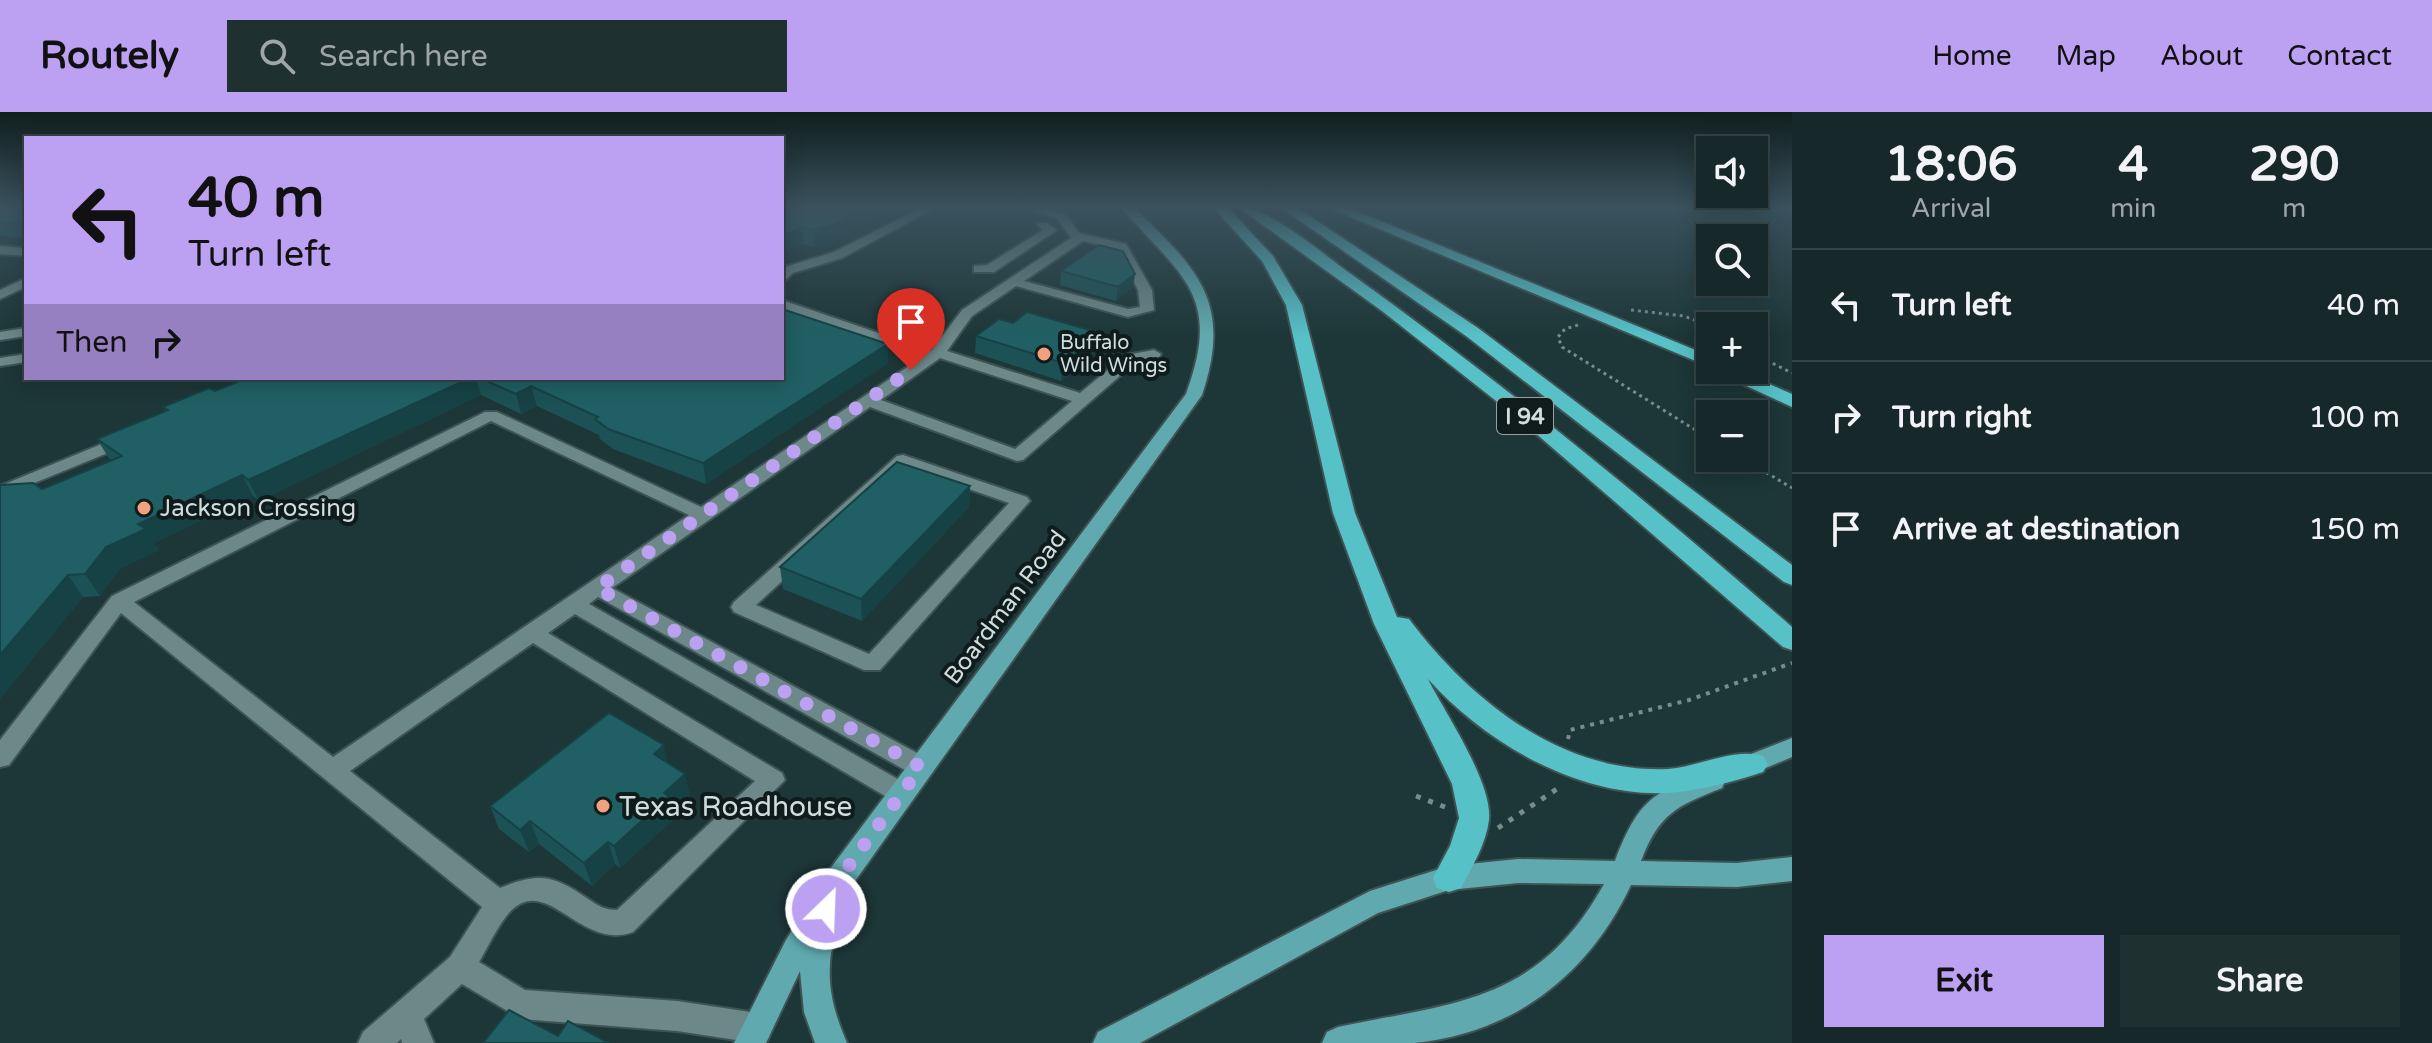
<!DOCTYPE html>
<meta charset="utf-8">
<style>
body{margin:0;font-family:"Varela Round",sans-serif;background:#1f3031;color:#f1f3f6;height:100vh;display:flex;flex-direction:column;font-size:30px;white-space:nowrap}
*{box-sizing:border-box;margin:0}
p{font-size:26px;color:#9ea6a8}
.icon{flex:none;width:44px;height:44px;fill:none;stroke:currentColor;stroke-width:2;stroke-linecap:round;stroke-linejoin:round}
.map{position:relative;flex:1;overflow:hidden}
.sheet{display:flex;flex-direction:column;background:#162829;width:640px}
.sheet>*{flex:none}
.banner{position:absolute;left:24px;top:24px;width:760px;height:244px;border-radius:0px;box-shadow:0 4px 20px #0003,0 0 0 2px #354446;background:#bca0f2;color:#111;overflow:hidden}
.tools{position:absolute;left:1696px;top:24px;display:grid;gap:16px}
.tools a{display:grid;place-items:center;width:72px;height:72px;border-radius:0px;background:#162829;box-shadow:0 4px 20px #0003,0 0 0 2px #354446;font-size:40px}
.pin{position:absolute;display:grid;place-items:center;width:68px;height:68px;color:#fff;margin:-82px -34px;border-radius:50% 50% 50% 0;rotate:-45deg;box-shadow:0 0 8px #0007}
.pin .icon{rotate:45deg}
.me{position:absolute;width:88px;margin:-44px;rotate:24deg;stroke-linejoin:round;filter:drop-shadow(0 0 6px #0008)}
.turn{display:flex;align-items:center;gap:28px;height:168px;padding:0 32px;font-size:36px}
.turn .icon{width:104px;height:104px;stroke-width:2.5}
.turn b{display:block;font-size:56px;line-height:68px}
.then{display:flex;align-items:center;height:76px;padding:0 32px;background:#0003;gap:16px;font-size:30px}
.eta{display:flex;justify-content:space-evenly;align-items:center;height:136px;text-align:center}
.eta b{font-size:48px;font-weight:800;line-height:56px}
.cta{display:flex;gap:16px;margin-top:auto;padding:16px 32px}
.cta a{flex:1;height:92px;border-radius:0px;background:#bca0f2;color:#111;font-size:32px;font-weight:800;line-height:92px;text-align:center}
.cta a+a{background:#1f3031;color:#f1f3f6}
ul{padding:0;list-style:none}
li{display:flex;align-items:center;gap:24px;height:112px;padding:0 32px;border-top:2px solid #354446}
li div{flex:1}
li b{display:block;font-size:30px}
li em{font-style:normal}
header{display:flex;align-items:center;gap:48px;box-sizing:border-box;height:112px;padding:0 40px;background:#bca0f2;color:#111}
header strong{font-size:38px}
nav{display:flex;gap:44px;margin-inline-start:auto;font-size:28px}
.search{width:560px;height:72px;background:#1f3031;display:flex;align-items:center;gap:20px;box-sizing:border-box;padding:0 28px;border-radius:0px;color:#9ea6a8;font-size:30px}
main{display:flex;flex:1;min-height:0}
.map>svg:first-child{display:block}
</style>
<header>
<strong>Routely</strong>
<div class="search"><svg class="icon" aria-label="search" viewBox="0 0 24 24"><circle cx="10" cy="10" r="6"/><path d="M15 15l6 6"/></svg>Search here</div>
<nav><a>Home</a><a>Map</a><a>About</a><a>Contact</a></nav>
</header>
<main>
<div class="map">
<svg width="1792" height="931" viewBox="0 0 1792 931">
<rect width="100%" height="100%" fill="#1d3637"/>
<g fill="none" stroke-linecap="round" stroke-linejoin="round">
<g stroke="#3e5354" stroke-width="4">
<path id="minor" d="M923 95H937L842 146 793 161 782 171 785 155 834 140Z
M1019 95H1038L1065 102 1079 121 1126 132 1152 178 1154 198 1128 205 1016 174 972 204 947 239 1080 281 1126 243 1154 238 1161 242 1159 245 1136 250 1023 348 1017 349 870 295 612 476 930 648 933 655 930 662 921 665 912 662 598 485 589 492 910 674 914 681 910 688 901 691 892 688 575 502 548 521 782 661 785 668 633 820C580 840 546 758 508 802 497 815 488 835 479 850L525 878 677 889 757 901 768 905 772 916 768 927 756 931 677 919 521 907 462 872 424 907 434 931H402L401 927 397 931H358L363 920 450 845 482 795 121 501 9 653 0 655V628L112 484 485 300H497L701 395 922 245 782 197V188L931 239 962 198 1071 126 1057 106ZM1083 129 1117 137 1138 178 1140 195 1128 197 1024 169ZM940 246 1072 289 1015 337 881 288ZM491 309 689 403 333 645 134 490ZM533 531 755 669 617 798C604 798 599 794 588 787 554 763 539 760 500 776L350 659Z
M1039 111H1047L1057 118 994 160H974V154L987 153 1043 118 1037 113Z
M0 134 26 136V144L0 142Z
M26 166V175L0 187V178Z
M26 216V224L0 228V220Z
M26 242V250L0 254V246Z
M126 322 132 323V331L0 385V374Z
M903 343 1027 385 1030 389 880 558H864L734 500 731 495 734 490 897 344ZM906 355 1009 391 869 542 756 493Z"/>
</g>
<g stroke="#3e5354" stroke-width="4">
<path id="major" d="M1121 95H1133C1198 157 1233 190 1202 283L835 797C841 811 830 836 830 852 828 881 836 905 847 931H815L804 900 800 859 766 931H734L786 828 824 765 1186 282C1223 182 1181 165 1121 95Z
M1792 626V645L1742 666 1733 663 1730 656 1733 649Z
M1713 659 1722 662 1725 669 1722 676C1676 694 1659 702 1641 749L1737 751 1792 745V769L1737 775 1631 773C1589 862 1515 921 1414 931 1384 931 1353 931 1322 931L1327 920 1338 915C1456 890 1538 891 1604 772L1518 771 1449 778 1378 801 1140 931H1093L1098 920 1370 779 1449 754 1518 747 1615 749C1638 689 1652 679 1713 659Z"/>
</g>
<g stroke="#3e5354" stroke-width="4">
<path id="highway" d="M1213 95H1227L1273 144 1302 193 1355 401 1397 505 1409 507C1469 587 1561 662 1668 657 1698 655 1735 635 1763 644L1768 652 1763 660C1733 670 1698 679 1667 681 1578 685 1485 631 1428 567 1445 601 1493 671 1489 708 1486 732 1472 755 1461 776L1449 780 1437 776 1433 766 1450 734 1459 706 1452 672 1374 512 1333 401 1286 193 1262 149Z
M1238 95C1270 95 1324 143 1351 162 1504 272 1650 391 1792 515V538L1783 535 1519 307 1382 199Z
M1280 95H1296L1478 216 1792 453V473L1784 470 1466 224Z
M1327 95H1346L1710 244V255Z
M1712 258H1736L1792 282V295Z"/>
</g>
<path stroke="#798c8d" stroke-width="3" stroke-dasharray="3 4" stroke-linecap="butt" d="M1631 198 1684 204 1710 214
M1578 213 1565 217 1558 225 1562 235 1710 327
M1754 242 1792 261
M1742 346 1792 376"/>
<path stroke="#798c8d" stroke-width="4" stroke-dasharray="4 6" stroke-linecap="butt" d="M1568 627 1570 618 1689 588 1792 551"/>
<path stroke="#798c8d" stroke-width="5" stroke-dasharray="5 8" stroke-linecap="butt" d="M1416 684 1445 695
M1498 716 1563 673"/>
<use href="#minor" fill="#6d8889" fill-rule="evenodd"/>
<use href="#major" fill="#60aaaf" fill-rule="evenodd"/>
<use href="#highway" fill="#57c1c8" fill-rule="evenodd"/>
</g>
<path fill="#1c5255" d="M0 95H26V126L0 124Z
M782 95 838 127 815 135 803 132 782 141Z
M1061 159 1133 175 1116 189 1060 173Z
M1013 211 1100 221 1098 238 1061 269 975 241 976 224Z
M888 251 706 372 613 337 600 327 599 323 537 294 521 302 481 283 259 389 253 384 154 431 159 438 120 457 100 484 83 485 0 587 42 377 110 348 97 327 165 299 163 295 215 279 247 266H782Z
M970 374 969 395 862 509 783 477 780 455Z
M668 651 685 662 690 685 673 701 674 707 620 756 615 752 592 774 539 732 529 740 499 717 490 694Z"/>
<path fill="#164245" d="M870 95H904L838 127 815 135 814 118Z
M802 115 803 132 782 141V124Z
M1135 162 1133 175 1116 189 1118 175Z
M1100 221 1098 238 1061 269 1063 251Z
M888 232V251L706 372 703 351Z
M470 266H476L481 283 259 389 248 368Z
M531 274 537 294 521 302 516 282Z
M242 363 253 384 154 431 159 438 120 457 100 484 85 462 106 435 138 412Z
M970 374 969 395 862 509 861 487Z
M68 463 83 485 0 587V543Z
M664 633 669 656 654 642Z
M685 662 690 685 673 701 674 707 620 756 614 734 664 681Z
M530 709 539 732 529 740 520 718Z
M608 730 615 752 592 774 584 751Z"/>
<path fill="#205f63" stroke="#164245" stroke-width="2" d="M0 95H26V112L0 110Z
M782 95H870L837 111 814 118 802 115 782 124Z
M1099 133 1123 139 1135 162 1118 175 1061 159Z
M782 197 888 232 703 351 608 317 595 307 598 305 531 274 516 282 480 266H782Z
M1027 200 1100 221 1063 251 976 224 999 207 1013 211Z
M247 266H470L248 368 242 363 138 412 146 417 106 435 85 462 68 463 0 543V373L33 371 42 377 122 344 97 327 168 298 163 295 209 276 215 279Z
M897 350 970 374 861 487 780 455Z
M609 601 664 633 654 642 685 662 664 681 669 684 614 734 608 730 584 751 530 709 520 718 490 694Z
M509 898 558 924 568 909 609 931H483Z"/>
<linearGradient id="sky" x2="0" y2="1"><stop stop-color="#101e1e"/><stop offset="0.42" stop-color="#3a525e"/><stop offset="1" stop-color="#3a525e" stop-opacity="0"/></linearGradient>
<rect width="1792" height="225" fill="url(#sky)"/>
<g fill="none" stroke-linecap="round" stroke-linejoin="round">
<path stroke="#bca0f2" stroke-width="14" stroke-dasharray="0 25.2" d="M826 797 834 774 921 655 597 476 911 258"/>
</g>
<g fill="#f1a17d" stroke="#101b1c" stroke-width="3">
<circle cx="1044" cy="242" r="8"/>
<circle cx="144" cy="396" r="8"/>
<circle cx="603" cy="694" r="8"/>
</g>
<g text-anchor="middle" stroke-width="8" stroke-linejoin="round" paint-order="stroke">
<g font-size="20" fill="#cfddde" stroke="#101b1c" text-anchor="start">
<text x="1060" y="237">Buffalo<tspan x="1060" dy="23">Wild Wings</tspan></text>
</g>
<rect fill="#101b1c" stroke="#96a3a4" stroke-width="2" x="1497" y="286" width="56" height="36" rx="6"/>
<g font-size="22" font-weight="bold" fill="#cfddde">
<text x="1525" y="312">I 94</text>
</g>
<g font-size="24" fill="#cfddde" stroke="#101b1c" text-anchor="start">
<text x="160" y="404">Jackson Crossing</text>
</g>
<g font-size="24" fill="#cfddde" stroke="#101b1c">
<text transform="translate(1005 495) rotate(-53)" y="8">Boardman Road</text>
</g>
<g font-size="28" fill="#cfddde" stroke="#101b1c" text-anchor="start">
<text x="619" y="704">Texas Roadhouse</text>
</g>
</g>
</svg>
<div class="tools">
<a><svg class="icon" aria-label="sound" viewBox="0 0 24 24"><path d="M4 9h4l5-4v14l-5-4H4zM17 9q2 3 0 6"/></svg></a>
<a><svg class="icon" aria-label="search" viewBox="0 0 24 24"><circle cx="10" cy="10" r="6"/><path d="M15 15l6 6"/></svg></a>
<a>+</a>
<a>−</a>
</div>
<div class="pin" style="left:911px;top:258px;background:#d93025"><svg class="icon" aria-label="arrive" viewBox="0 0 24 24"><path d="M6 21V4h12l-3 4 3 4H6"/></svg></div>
<svg class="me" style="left:826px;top:797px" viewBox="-20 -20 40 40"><circle r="17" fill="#bca0f2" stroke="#fff" stroke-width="3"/><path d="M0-11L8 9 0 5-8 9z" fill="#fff"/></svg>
<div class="banner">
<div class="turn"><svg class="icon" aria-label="left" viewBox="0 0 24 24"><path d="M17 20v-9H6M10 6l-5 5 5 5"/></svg><div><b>40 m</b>Turn left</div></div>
<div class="then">Then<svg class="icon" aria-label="right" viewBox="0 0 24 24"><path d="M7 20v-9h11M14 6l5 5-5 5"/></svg></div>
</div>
</div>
<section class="sheet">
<div class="eta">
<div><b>18:06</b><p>Arrival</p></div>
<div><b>4</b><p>min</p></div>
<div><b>290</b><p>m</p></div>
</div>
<ul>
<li><svg class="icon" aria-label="left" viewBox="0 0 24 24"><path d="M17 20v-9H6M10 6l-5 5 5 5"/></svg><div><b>Turn left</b></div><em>40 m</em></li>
<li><svg class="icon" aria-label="right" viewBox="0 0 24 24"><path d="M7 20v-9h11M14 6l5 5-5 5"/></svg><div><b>Turn right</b></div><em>100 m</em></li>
<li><svg class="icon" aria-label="arrive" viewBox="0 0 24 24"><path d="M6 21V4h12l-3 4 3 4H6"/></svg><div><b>Arrive at destination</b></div><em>150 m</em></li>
</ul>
<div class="cta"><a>Exit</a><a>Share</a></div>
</section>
</main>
